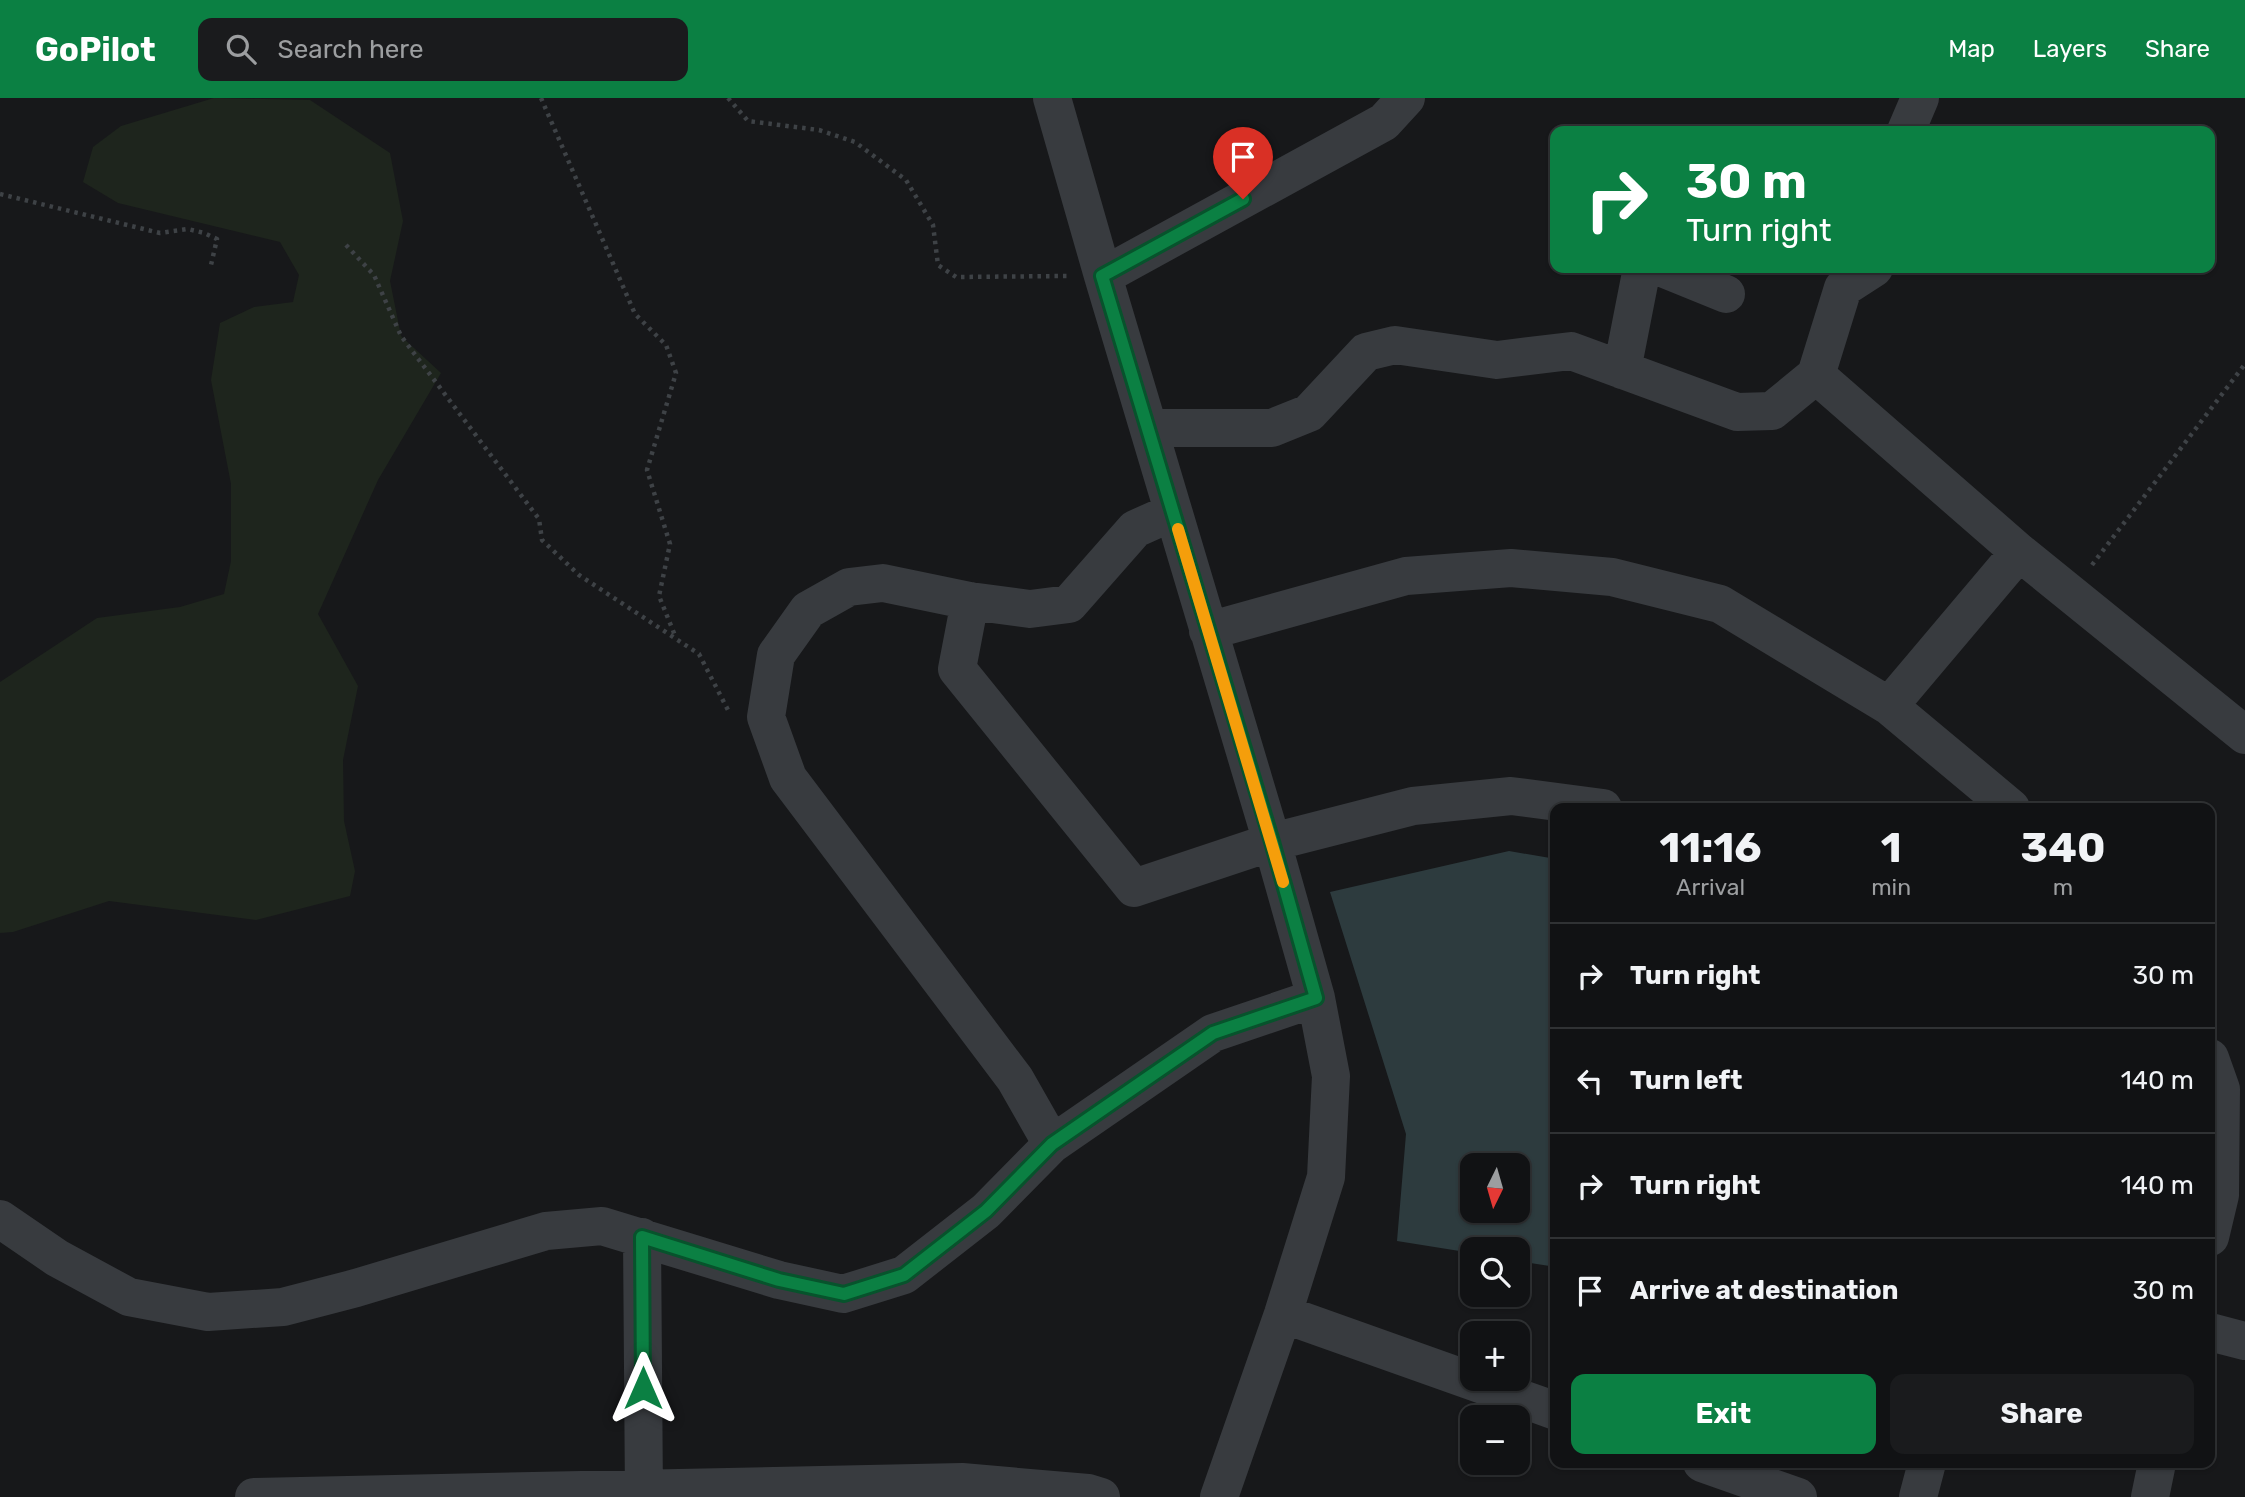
<!DOCTYPE html>
<meta charset="utf-8">
<style>
body{margin:0;font-family:Rubik,sans-serif;background:#1a1b1d;color:#f1f3f6;height:100vh;display:flex;flex-direction:column;font-size:26px;white-space:nowrap}
*{box-sizing:border-box;margin:0}
p{font-size:23px;color:#9c9ea0}
.icon{flex:none;width:38px;height:38px;fill:none;stroke:currentColor;stroke-width:2;stroke-linecap:round;stroke-linejoin:round}
.map{position:relative;flex:1;overflow:hidden}
.side{position:absolute;left:1550px;top:705px;width:665px;height:665px;display:flex;flex-direction:column;background:#111214;border-radius:14px;box-shadow:0 2px 5px #0004,0 0 0 2px #303234}
.side>*{flex:none}
.top-card{position:absolute;left:1550px;top:28px;width:665px;height:147px;border-radius:14px;box-shadow:0 2px 5px #0004,0 0 0 2px #303234;background:#0b8043;color:#fff;overflow:hidden}
.needle{width:46px;rotate:185deg}
.controls{position:absolute;left:1460px;top:1055px;display:grid;gap:14px}
.controls a{display:grid;place-items:center;width:70px;height:70px;border-radius:14px;background:#111214;box-shadow:0 2px 5px #0004,0 0 0 2px #303234;font-size:35px}
.pin{position:absolute;display:grid;place-items:center;width:60px;height:60px;color:#fff;margin:-72px -30px;border-radius:50% 50% 50% 0;rotate:-45deg;box-shadow:0 0 7px #0007}
.pin .icon{rotate:45deg}
.me{position:absolute;width:77px;margin:-38px;rotate:0deg;stroke-linejoin:round;filter:drop-shadow(0 0 5px #0008)}
.turn{display:flex;align-items:center;gap:24px;height:147px;padding:0 21px;font-size:32px}
.turn .icon{width:91px;height:91px;stroke-width:2.5}
.turn b{display:block;font-size:49px;line-height:60px}
.eta{display:flex;justify-content:space-evenly;align-items:center;height:119px;text-align:center}
.eta b{font-size:42px;font-weight:700;line-height:49px}
.primary-button{display:flex;gap:14px;margin-top:auto;padding:14px 21px}
.primary-button a{flex:1;height:80px;border-radius:14px;background:#0b8043;color:#fff;font-size:28px;font-weight:700;line-height:80px;text-align:center}
.primary-button a+a{background:#1a1b1d;color:#f1f3f6}
ul{padding:0;list-style:none}
li{display:flex;align-items:center;gap:21px;height:105px;padding:0 21px;border-top:2px solid #303234}
li div{flex:1}
li b{display:block;font-size:26px}
li em{font-style:normal}
header{display:flex;align-items:center;gap:42px;box-sizing:border-box;height:98px;padding:0 35px;background:#0b8043;color:#fff}
header strong{font-size:33px}
nav{display:flex;gap:38px;margin-inline-start:auto;font-size:24px}
.search{width:490px;height:63px;background:#1a1b1d;display:flex;align-items:center;gap:18px;box-sizing:border-box;padding:0 24px;border-radius:14px;color:#9c9ea0;font-size:26px}
.map>svg:first-child{display:block}
</style>
<header>
<strong>GoPilot</strong>
<div class="search"><svg class="icon" aria-label="search" viewBox="0 0 24 24"><circle cx="10" cy="10" r="6"/><path d="M15 15l6 6"/></svg>Search here</div>
<nav><a>Map</a><a>Layers</a><a>Share</a></nav>
</header>
<div class="map">
<svg width="2245" height="1399" viewBox="0 0 2245 1399">
<rect width="100%" height="100%" fill="#17181a"/>
<path fill="#1e251d" d="M214 0 310 2 390 55 403 123 390 183 401 238 441 275 378 382 318 516 358 588 343 662 344 723 355 773 350 798 256 822 109 803 13 834 0 835V584L97 520 180 509 224 496 231 463V386L211 282 220 225 254 209 293 204 299 177 280 144 118 105 83 84 93 49 121 28Z"/>
<path fill="#2d3b3e" fill-rule="evenodd" d="M1509 753 1556 761V1169L1517 1163V1152H1472V1155L1397 1143 1406 1036 1330 794ZM1472 1068H1517V1113H1472Z"/>
<g fill="none" stroke-linecap="round" stroke-linejoin="round">
<path stroke="#3e4246" stroke-width="4.5" stroke-dasharray="3.5 5" stroke-linecap="butt" d="M541 0 635 216 666 247 676 275 647 372 670 446 659 498 676 540
M728 0 748 23 819 32 855 44 906 82 933 127 938 167 956 179 1067 178
M0 96 160 135 188 131 204 135 217 141 211 167
M346 147 374 177 401 238 539 421 542 442 579 477 699 556 729 614
M2092 467 2245 266"/>
<path stroke="#383b3f" stroke-width="38" d="M1052 0 1103 178 1272 744 1316 900 1331 978 1326 1079 1283 1216 1219 1399
M1906 33 1920 0
M1662 170 1726 196
M1103 178 1384 24 1406 0
M1622 272 1642 170
M1816 277 2019 454 2245 637
M1150 330H1272L1309 315 1366 254 1395 247 1497 262 1571 253 1737 314 1772 313 1816 277 1843 190 1874 170
M970 503 957 571 1134 790 1272 744 1413 708 1511 698 1603 710
M1208 533 1406 478 1511 470 1612 479 1720 506 1889 608 2011 710
M1889 608 2019 454
M2210 960 2221 991 2220 1097 2210 1139
M1052 1046 1015 981 788 680 766 619 776 557 808 512 849 489 883 485 970 503 1030 511 1069 506 1135 431 1173 414
M0 1121 57 1160 129 1199 208 1214 283 1209 356 1190 546 1133 602 1128 779 1182 843 1196 904 1177 986 1113 1052 1046 1213 935 1316 900
M642 1139 644 1399
M1283 1216 1556 1313
M2210 1234 2245 1243
M1702 1365 1798 1399
M254 1399 962 1384 1088 1395 1101 1399
M1918 1399 1927 1365
M2150 1399 2157 1365"/>
</g>
<g fill="none" stroke-linecap="round" stroke-linejoin="round">
<g stroke="#07532c" stroke-width="18">
<path id="route" d="M643 1290 642 1139 779 1182 844 1196 904 1177 986 1113 1052 1046 1213 935 1316 900 1272 744 1102 178 1243 101"/>
</g>
<use href="#route" stroke="#0b8043" stroke-width="12"/>
<path stroke="#f59e0b" stroke-width="12" d="M1178 431 1283 784"/>
</g>
</svg>
<div class="controls">
<a><svg class="needle" viewBox="-14 -14 28 28"><path d="M0-13l5 13h-10z" fill="#e53935"/><path d="M0 13l5-13h-10z" fill="#9c9ea0"/></svg></a>
<a><svg class="icon" aria-label="search" viewBox="0 0 24 24"><circle cx="10" cy="10" r="6"/><path d="M15 15l6 6"/></svg></a>
<a>+</a>
<a>−</a>
</div>
<div class="pin" style="left:1243px;top:101px;background:#d93025"><svg class="icon" aria-label="arrive" viewBox="0 0 24 24"><path d="M6 21V4h12l-3 4 3 4H6"/></svg></div>
<svg class="me" style="left:643px;top:1290px" viewBox="-20 -20 40 40"><path d="M0-17L14 15 0 8-14 15z" fill="#0b8043" stroke="#fff" stroke-width="4"/></svg>
<div class="top-card">
<div class="turn"><svg class="icon" aria-label="right" viewBox="0 0 24 24"><path d="M7 20v-9h11M14 6l5 5-5 5"/></svg><div><b>30 m</b>Turn right</div></div>
</div>
<section class="side">
<div class="eta">
<div><b>11:16</b><p>Arrival</p></div>
<div><b>1</b><p>min</p></div>
<div><b>340</b><p>m</p></div>
</div>
<ul>
<li><svg class="icon" aria-label="right" viewBox="0 0 24 24"><path d="M7 20v-9h11M14 6l5 5-5 5"/></svg><div><b>Turn right</b></div><em>30 m</em></li>
<li><svg class="icon" aria-label="left" viewBox="0 0 24 24"><path d="M17 20v-9H6M10 6l-5 5 5 5"/></svg><div><b>Turn left</b></div><em>140 m</em></li>
<li><svg class="icon" aria-label="right" viewBox="0 0 24 24"><path d="M7 20v-9h11M14 6l5 5-5 5"/></svg><div><b>Turn right</b></div><em>140 m</em></li>
<li><svg class="icon" aria-label="arrive" viewBox="0 0 24 24"><path d="M6 21V4h12l-3 4 3 4H6"/></svg><div><b>Arrive at destination</b></div><em>30 m</em></li>
</ul>
<div class="primary-button"><a>Exit</a><a>Share</a></div>
</section>
</div>
